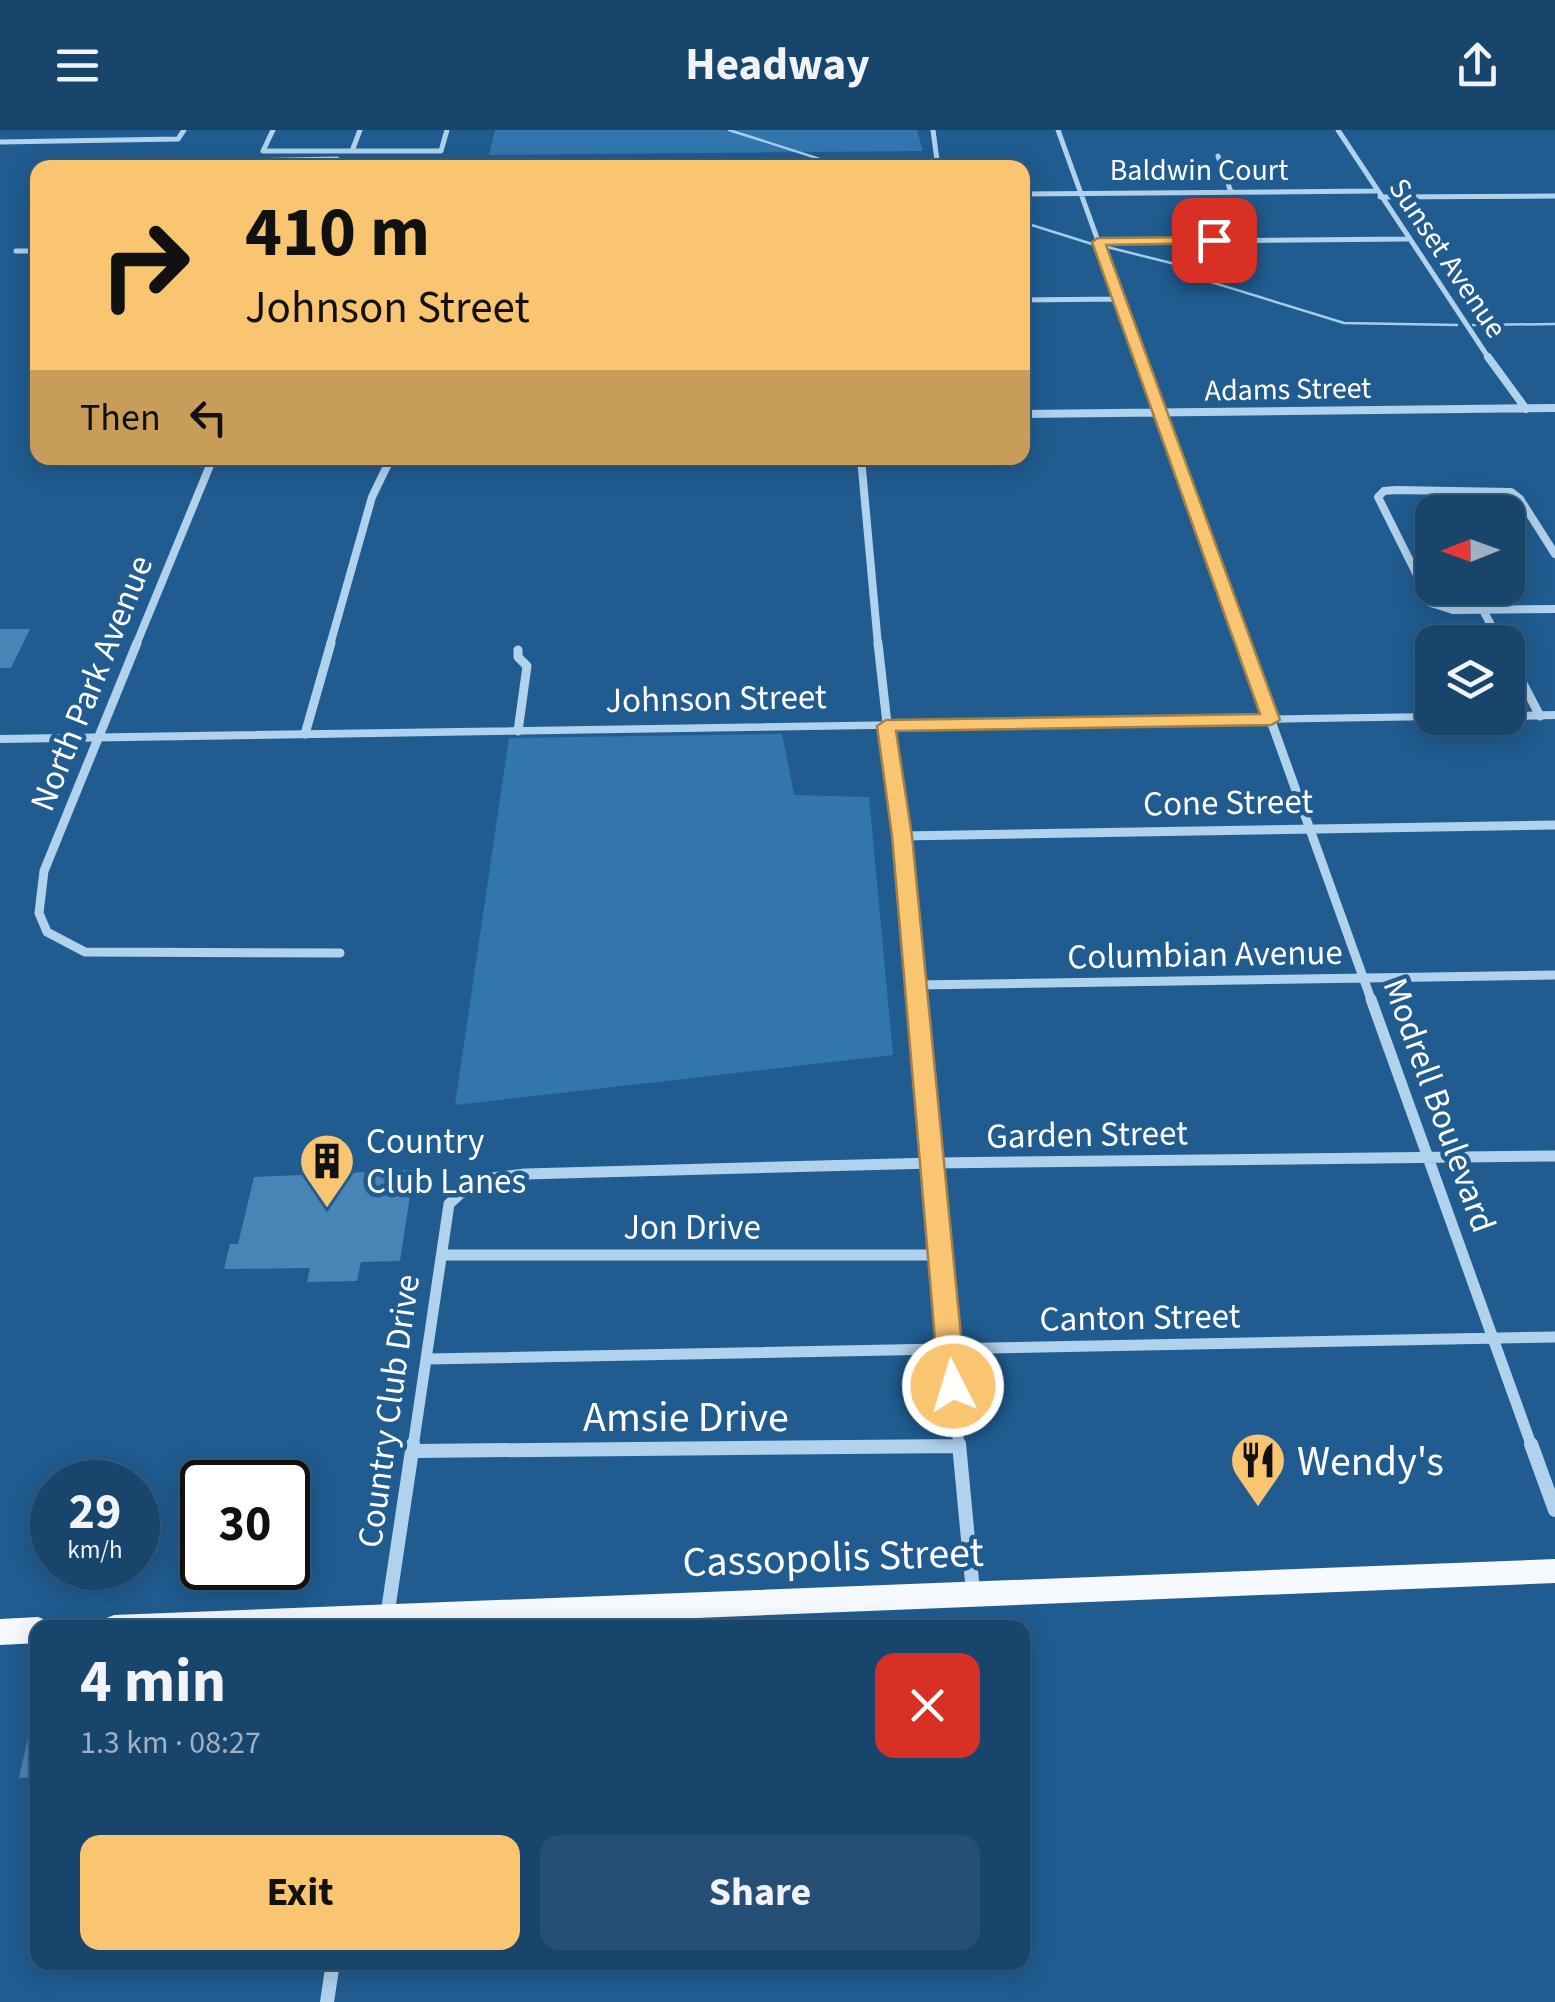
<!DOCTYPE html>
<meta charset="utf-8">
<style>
body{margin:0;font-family:"Source Sans 3",sans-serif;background:#254f74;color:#f1f3f6;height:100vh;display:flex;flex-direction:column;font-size:38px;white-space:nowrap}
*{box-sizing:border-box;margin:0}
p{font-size:32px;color:#9fb1c2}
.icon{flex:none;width:55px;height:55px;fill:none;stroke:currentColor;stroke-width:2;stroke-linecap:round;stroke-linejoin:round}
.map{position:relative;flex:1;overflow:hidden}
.sheet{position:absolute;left:30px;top:1490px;width:1000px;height:350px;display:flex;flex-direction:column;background:#18456c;border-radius:20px;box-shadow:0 5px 25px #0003,0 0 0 2px #365d7f}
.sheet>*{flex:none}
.guide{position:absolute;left:30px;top:30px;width:1000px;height:305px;border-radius:20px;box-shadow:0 5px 25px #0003,0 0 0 2px #365d7f;background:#fac570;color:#111;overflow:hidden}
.needle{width:65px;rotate:269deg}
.fabs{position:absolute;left:1415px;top:365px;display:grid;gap:20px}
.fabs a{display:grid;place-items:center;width:110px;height:110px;border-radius:20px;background:#18456c;box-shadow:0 5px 25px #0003,0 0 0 2px #365d7f;font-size:50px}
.speed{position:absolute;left:30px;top:1330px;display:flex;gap:20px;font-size:50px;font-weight:700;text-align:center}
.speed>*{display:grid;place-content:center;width:130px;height:130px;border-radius:50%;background:#18456c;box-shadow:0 5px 25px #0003,0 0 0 2px #365d7f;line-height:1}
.speed small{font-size:25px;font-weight:400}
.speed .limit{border:5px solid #111;border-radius:15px;background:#fff;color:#111}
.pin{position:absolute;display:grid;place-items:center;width:85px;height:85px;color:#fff;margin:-42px;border-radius:20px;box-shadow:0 5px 15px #0006}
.me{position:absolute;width:110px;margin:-55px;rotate:355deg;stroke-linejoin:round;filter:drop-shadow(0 0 8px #0008)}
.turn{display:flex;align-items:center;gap:35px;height:210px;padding:0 50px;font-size:45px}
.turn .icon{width:130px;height:130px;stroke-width:2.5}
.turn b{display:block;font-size:70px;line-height:85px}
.then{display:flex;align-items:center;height:95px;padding:0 50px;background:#0003;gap:20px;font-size:38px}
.round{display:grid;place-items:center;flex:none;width:105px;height:105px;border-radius:20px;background:#254f74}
.headline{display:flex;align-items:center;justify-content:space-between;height:170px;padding:0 50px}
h1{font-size:60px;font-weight:700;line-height:75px}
.primary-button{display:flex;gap:20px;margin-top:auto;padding:20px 50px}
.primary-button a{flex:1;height:115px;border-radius:20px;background:#fac570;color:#111;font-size:40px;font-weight:700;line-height:115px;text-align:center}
.primary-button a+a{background:#254f74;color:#f1f3f6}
header{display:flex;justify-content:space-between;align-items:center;height:130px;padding:0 50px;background:#18456c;font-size:45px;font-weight:700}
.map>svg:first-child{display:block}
</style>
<header><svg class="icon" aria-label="menu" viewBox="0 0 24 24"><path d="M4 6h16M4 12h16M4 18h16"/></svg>Headway<svg class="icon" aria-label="share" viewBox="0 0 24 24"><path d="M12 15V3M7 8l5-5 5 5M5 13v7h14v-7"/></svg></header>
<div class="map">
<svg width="1555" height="1872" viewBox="0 0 1555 1872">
<rect width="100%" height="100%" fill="#205c90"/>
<path fill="#3376ae" d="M495 0H917L923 21 489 25Z
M782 604 794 665 869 667 893 925 455 975 509 608Z"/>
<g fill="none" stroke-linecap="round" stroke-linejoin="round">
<path stroke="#a4ceee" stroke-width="2.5" d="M729 0 848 38
M1022 92 1092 114
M1107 117 1187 137 1198 148 1344 193 1457 195
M1473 195 1555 194"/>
</g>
<path fill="#4885b7" d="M0 499H30L11 538H0Z
M414 1040 400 1131 361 1132 357 1151 307 1152 310 1138 224 1139 230 1114H238L254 1047Z
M32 1590 38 1591V1647L19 1648Z"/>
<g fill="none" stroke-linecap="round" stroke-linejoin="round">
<path stroke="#b0d2ed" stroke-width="5" d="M273 0 263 21H441L447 0
M933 0 938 38
M1058 0 1141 230
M1338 0 1490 230
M0 12 178 9 184 0
M352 21 360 0
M1218 26 1231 62
M195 38 198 32 337 29
M1022 64 1375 61
M1380 67 1555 66
M1098 112 1407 109
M16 121H38
M1022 170 1119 169"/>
<path stroke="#b0d2ed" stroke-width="8" d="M1140 227 1244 515
M1488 227 1526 279
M1022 284 1555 278
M861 328 878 515
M1555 424 1520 369 1511 362 1396 360 1384 361 1378 367 1431 473 1453 480 1555 479
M1483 480 1500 512
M136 515 213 328
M330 515 372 367 388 334"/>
<path stroke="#b0d2ed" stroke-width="9" d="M137 513 44 741 39 783 47 802 85 822 340 823
M878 513 918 872
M1243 513 1372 872
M518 520V527L527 536 518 601
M1508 525 1540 586
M305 604 331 513
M902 706 1555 695
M916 855 1555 845"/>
<path stroke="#b0d2ed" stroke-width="11" d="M917 869 959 1317
M1371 869 1532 1317
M442 1125H942
M427 1229 1555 1207
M413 1317 449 1074 475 1050 525 1044 933 1033 1555 1026
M850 1317 959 1316"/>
<path stroke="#b0d2ed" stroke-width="14" d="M959 1314 973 1462
M1531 1314 1555 1380
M414 1321 959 1316
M387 1487 413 1314
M327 1872 333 1832"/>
<path fill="#b0d2ed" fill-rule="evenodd" d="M1555 581V589L1508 590 1502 588H1508V582Z
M1432 583V588H1439L1437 590 0 613V605Z"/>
<path fill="#f6faff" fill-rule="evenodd" d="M1555 1429V1453L452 1498H100L104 1489 114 1485Z
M38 1487 48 1491 52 1498H38V1513L0 1515V1489Z"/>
</g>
<path fill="#fac570" stroke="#a28049" stroke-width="2.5" d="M1214 107 1220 110 1218 113 1106 115 1280 590 1271 595 896 601 912 706 966 1256 962 1263 953 1266 943 1263 939 1256 892 706 877 596 886 590 1260 584 1092 112 1098 108Z"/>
<defs>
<g id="building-pin" transform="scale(2.875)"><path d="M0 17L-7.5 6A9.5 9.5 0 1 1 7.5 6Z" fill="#fac570" stroke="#205c90"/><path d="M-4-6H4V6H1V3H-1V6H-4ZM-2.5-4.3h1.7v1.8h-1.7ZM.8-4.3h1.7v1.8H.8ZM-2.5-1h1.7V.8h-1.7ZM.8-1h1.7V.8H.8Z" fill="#111"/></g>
<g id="restaurant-pin" transform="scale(2.875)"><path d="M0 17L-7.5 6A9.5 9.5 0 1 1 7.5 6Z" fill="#fac570" stroke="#205c90"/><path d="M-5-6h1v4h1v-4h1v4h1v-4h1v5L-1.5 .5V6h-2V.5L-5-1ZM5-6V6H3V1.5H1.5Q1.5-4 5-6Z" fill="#111"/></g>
</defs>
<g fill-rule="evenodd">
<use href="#building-pin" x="327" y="1031"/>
<use href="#restaurant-pin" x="1258" y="1330"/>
</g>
<g text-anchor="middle" stroke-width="9" stroke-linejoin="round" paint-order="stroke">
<g font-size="30" fill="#fff" stroke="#205c90">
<text x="1199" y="50">Baldwin Court</text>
<text transform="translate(1448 128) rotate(56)" y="10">Sunset Avenue</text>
<text transform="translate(1288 259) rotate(-1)" y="10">Adams Street</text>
</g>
<g font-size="35" fill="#fff" stroke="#205c90">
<text transform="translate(91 553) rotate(-68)" y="12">North Park Avenue</text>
<text transform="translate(716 568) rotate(-1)" y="12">Johnson Street</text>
<text transform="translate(1228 672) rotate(-1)" y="12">Cone Street</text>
<text transform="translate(1205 824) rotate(-1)" y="12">Columbian Avenue</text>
<text transform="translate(1440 975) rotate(70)" y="12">Modrell Boulevard</text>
<text transform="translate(1087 1004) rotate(-1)" y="12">Garden Street</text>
<text x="692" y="1109">Jon Drive</text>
<text transform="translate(1140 1187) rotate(-1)" y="12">Canton Street</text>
<text transform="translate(388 1281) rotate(-82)" y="12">Country Club Drive</text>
</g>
<g font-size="35" fill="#fff" stroke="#205c90" text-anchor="start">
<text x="366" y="1023">Country<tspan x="366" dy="40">Club Lanes</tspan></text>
</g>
<g font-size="42" fill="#fff" stroke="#205c90">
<text x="686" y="1301">Amsie Drive</text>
<text transform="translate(833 1426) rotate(-2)" y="15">Cassopolis Street</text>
</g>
<g font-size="42" fill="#fff" stroke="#205c90" text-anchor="start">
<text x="1297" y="1345">Wendy's</text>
</g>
</g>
</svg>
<div class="fabs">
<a><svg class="needle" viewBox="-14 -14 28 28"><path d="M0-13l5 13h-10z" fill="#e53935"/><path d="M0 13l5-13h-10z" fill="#9fb1c2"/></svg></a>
<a><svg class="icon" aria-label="layers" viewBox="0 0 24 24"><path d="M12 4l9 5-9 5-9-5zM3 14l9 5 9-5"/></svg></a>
</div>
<div class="speed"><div>29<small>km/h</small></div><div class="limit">30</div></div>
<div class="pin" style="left:1214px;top:110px;background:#d93025"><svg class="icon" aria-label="arrive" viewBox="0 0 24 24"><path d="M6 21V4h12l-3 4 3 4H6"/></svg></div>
<svg class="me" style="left:953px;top:1256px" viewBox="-20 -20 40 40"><circle r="17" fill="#fac570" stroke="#fff" stroke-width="3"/><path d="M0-11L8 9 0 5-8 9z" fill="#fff"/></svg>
<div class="guide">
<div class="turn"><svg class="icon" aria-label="right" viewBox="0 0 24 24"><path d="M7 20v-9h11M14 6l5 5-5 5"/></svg><div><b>410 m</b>Johnson Street</div></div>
<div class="then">Then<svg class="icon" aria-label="left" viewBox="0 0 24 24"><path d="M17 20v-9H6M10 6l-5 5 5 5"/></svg></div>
</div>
<section class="sheet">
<div class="headline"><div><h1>4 min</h1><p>1.3 km · 08:27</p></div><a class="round" style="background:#d93025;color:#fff"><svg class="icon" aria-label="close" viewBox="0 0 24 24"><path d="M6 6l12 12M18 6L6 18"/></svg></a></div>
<div class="primary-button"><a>Exit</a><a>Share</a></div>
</section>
</div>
